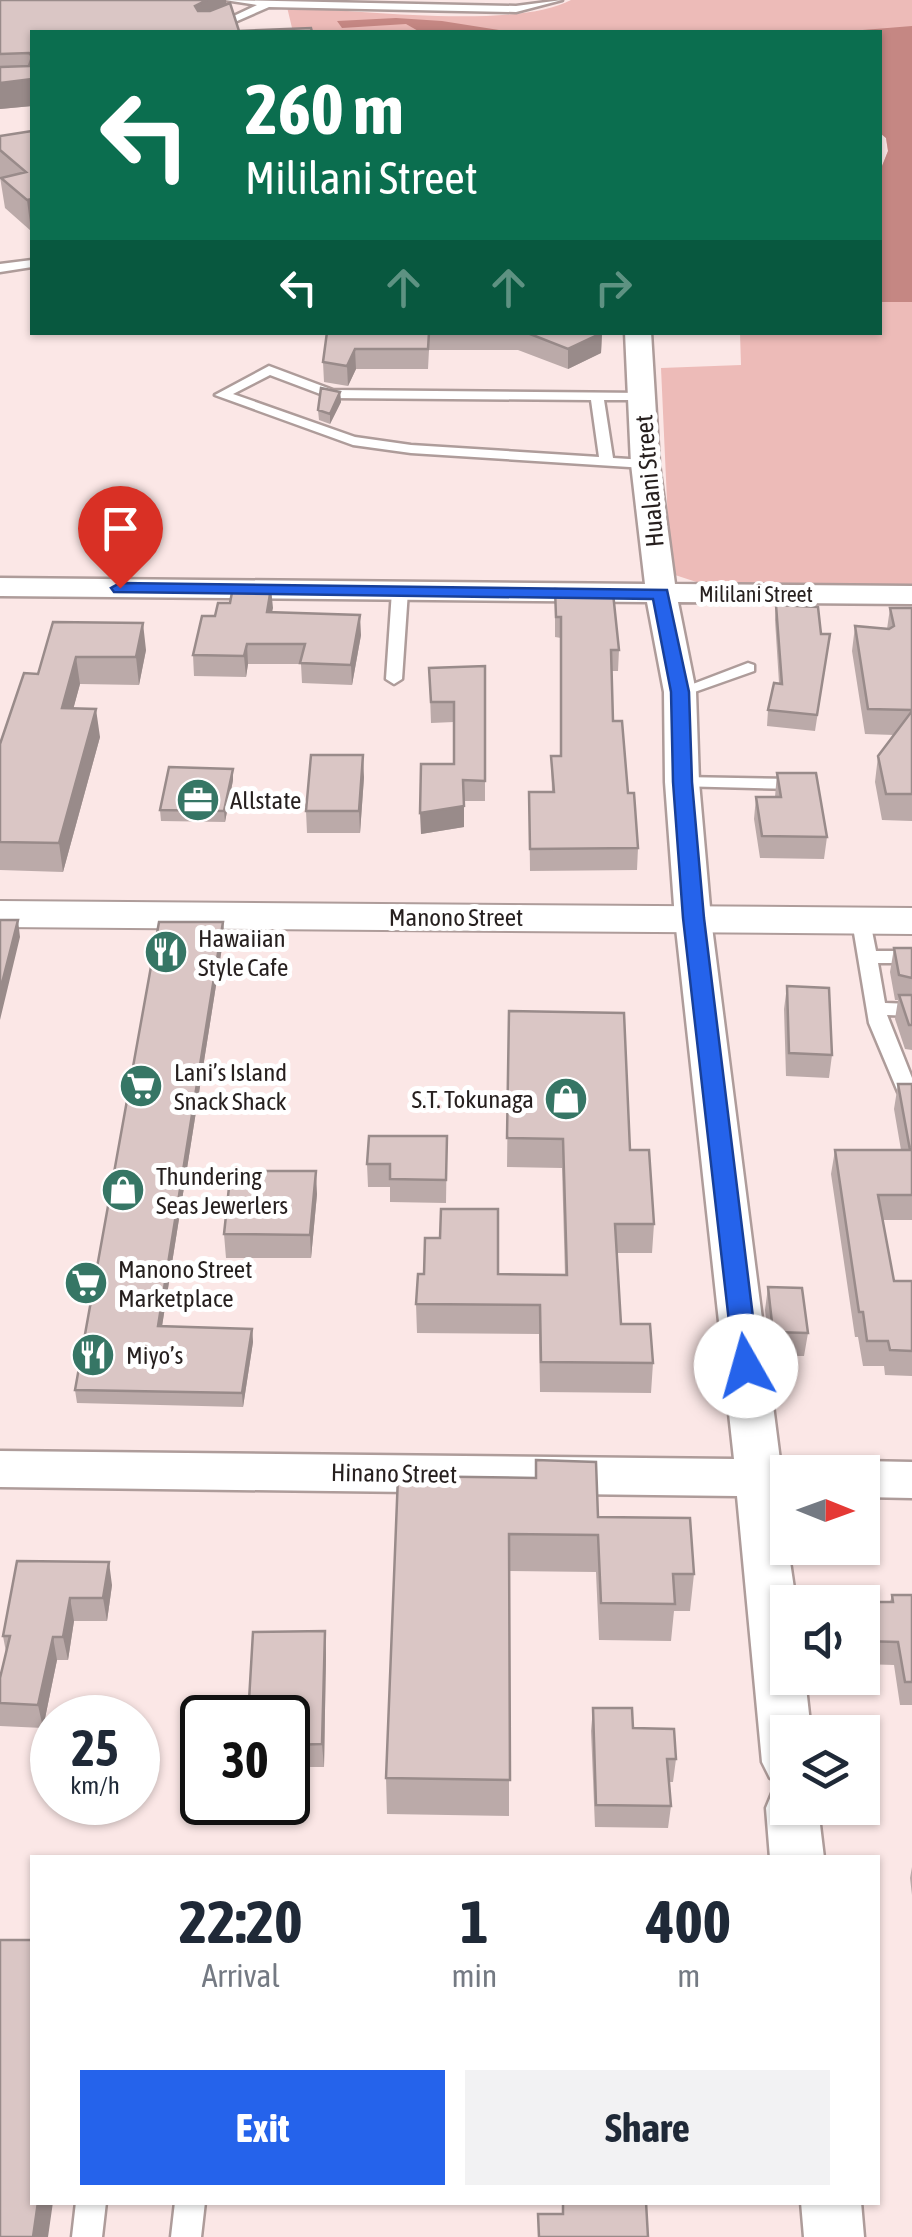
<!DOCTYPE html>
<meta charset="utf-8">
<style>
body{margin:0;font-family:"Asap Condensed",sans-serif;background:#f2f2f3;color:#1f2937;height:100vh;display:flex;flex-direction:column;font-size:38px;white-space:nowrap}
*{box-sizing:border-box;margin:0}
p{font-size:32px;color:#747a83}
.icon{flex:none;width:55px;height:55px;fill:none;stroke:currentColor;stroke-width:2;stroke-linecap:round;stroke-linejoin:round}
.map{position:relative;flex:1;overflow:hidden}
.sheet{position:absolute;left:30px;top:1855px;width:850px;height:350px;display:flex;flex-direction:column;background:#fff;border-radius:0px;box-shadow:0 2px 8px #0004}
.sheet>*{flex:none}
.banner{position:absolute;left:30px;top:30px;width:852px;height:305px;border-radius:0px;box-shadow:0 2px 8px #0004;background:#0b6e4f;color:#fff;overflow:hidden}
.needle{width:65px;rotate:91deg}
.controls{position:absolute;left:770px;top:1455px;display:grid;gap:20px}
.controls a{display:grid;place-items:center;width:110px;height:110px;border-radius:0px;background:#fff;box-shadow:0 2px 8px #0004;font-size:50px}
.speed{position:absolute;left:30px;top:1695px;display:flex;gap:20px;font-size:50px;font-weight:700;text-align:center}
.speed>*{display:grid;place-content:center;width:130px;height:130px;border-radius:50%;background:#fff;box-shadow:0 2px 8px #0004;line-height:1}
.speed small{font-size:25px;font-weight:400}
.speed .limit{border:5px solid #111;border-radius:15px;background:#fff;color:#111}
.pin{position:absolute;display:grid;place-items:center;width:85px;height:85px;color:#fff;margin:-102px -42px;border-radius:50% 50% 50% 0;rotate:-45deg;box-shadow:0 0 10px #0007}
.pin .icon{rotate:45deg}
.me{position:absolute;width:110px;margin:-55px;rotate:353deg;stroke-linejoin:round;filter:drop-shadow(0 0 8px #0008)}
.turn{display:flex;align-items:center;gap:35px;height:210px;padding:0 50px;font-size:45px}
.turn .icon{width:130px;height:130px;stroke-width:2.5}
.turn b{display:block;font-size:70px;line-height:85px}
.lanes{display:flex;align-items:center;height:95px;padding:0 50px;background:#0003;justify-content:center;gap:50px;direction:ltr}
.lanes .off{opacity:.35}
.eta{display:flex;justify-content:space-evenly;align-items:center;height:170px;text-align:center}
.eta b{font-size:60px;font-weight:700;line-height:70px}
.button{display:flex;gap:20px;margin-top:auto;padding:20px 50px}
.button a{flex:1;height:115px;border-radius:0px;background:#2563eb;color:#fff;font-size:40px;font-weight:700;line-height:115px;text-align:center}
.button a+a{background:#f2f2f3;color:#1f2937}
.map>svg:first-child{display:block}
</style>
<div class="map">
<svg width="912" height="2237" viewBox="0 0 912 2237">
<rect width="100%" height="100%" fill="#fbe7e6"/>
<path fill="#edbbb8" d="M571 0H912V589H718L675 575 669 545 661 368 741 365 740 333 880 332V171L888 151 886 138 880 133V32H293L287 7C355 10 516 30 571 0Z"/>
<path fill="#c58783" d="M396 18 442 21 511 32H420L406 24 342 28 337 21Z
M912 26V302H880V171L888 151 886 138 880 133V32H838Z"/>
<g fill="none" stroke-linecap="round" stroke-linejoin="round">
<g stroke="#ae9c9a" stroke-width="5">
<path id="service" d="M225 0 516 6 562 0 516 12 269 7 212 32H200L257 5Z
M32 260V267L0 272V264Z
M269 366 333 390 646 393V399L641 400H604L613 458 645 460 652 464 645 468 411 453 353 445 215 395ZM270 375 331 398 591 400 599 457 411 445 355 437 233 394Z
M400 586 408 591 402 679 394 684 386 679 392 591Z
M748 663 754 665V671L686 695 680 697 672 692Z
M682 777 794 779 802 784 794 789 676 786V778Z
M861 915 870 921 876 951H912V963H878L885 1003 912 1004V1016L887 1015 912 1078V1099L901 1097 898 1092 869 1023 852 921Z
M76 2202H106L102 2237H72Z
M175 2202H205L201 2237H171Z"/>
</g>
<g stroke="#ae9c9a" stroke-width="5">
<path id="minor" d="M625 332H651L659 464 675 584 912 586V604L678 602 696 692 699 782 711 919 780 1460 801 1465 804 1472H788L784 1496 788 1548 796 1602H788V1678H805L811 1732H788V1784L770 1778 762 1762 737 1496 0 1487V1451L734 1459 675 919 665 782 664 692 647 602 0 596V578L645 584 631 464Z
M862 1461 912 1462V1498L862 1497V1472H842L845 1466Z
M788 1786V1808H818L824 1858H770L766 1808 773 1791Z
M801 2202H861L864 2237H804Z"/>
</g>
<g stroke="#ae9c9a" stroke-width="4">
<path id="tertiary" d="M0 901 912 908V934L0 927Z"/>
</g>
<use href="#service" fill="#fff" fill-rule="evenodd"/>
<use href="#minor" fill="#fff" fill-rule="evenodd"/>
<use href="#tertiary" fill="#fff" fill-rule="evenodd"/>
</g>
<path fill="#bbaaa9" d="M0 0 227 4 32 106 0 109Z
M32 131 31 231 5 208 0 177V136Z
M327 332 602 333 601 353 568 369 518 350H429L428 369H356L348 386 324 382 323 362Z
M340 392 341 402 330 424 319 420 318 410Z
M271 588 272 612 361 635 352 685 302 683 301 664H248L246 677 194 676 193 655 215 616 230 603Z
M555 589 619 650 618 671H612L613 721 638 848 637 870 530 871 529 792H552L551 756H561V638L555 637Z
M776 605 821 634H830L815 731 767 726 768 710 779 683 775 620Z
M890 608H912V821L882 820 875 782 878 756 894 735 865 734 852 651 855 626 887 629Z
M53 622 146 650 139 685 80 684 73 709 100 737 63 872 0 870V744L38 674Z
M485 666V801H464V827L421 834 454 764V722L431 723 429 668Z
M777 773 827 837 824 859 760 858 754 819 756 797H775Z
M364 777 360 833H307L306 811Z
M233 780 225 822 161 821 160 810Z
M223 922 224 935 162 1326 252 1329 253 1342 243 1407 77 1403 75 1390Z
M894 948H912V1050L905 1049 895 1019 898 1000H895L890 972Z
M787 986 832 1055 829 1078 786 1076 784 1009Z
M509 1011 630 1150 654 1224 652 1253H617L621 1324 653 1363 651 1393 540 1392 539 1334 417 1333 416 1304 498 1274 565 1275 562 1168 507 1167Z
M898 1084H912V1220H882L894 1281H912V1376L885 1375 884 1366H863L858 1337H855L831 1174 835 1150H901L894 1109Z
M447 1136 446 1203 390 1202V1187H368L367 1164Z
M317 1194 311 1258H226L224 1234Z
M768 1287 808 1333 804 1356H770L765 1310Z
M398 1476 598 1517 694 1574 690 1611H674L671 1641 599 1640 596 1572 509 1571V1816L387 1814 386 1778Z
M17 1561 112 1585 107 1621H74L68 1660H57L43 1728 0 1726V1678L6 1652 3 1636Z
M892 1595H912V1705H900L894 1665 862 1664V1602H890Z
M325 1631 326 1654 324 1767H288V1718Z
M593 1708 633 1728 676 1759 673 1782H669L671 1806 668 1828 595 1827 591 1731Z
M912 1867V1895L910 1878Z"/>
<path fill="#998b8a" d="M207 0H226L227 15 196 31 195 6Z
M32 79V106L0 109V83Z
M32 199V231H31L27 200Z
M602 333 601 353 568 369V349Z
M355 349 356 369 348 386 347 366Z
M340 392 341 402 330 424V414Z
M271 588 273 608 268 632 267 612Z
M360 615 361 635 352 685 351 665Z
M143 623 146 650 139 685 136 657Z
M247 644 248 664 246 677 244 656Z
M76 657 80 684 66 736 62 708Z
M96 709 100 737 63 872 59 843Z
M363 755 364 777 360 833 359 811Z
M233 769V780L225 822 224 811Z
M464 806V827L421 834 420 813Z
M18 920 20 937 0 1020V991Z
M223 922 224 935 160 1339 158 1326Z
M316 1171 317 1194 311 1258 310 1235Z
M252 1329 253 1342 243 1407 242 1393Z
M109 1562 112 1585 107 1621 103 1598Z
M70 1598 74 1621 68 1660 63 1637Z
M325 1631 326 1654 324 1767 322 1744Z
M53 1637 57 1660 43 1728 38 1705Z
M38 2202H53L48 2237H33Z"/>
<path fill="#dac6c5" stroke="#998b8a" stroke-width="2.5" d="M0 0H207L195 6 198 11H210L230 3 239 31 311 28 312 32H32V56L29 53 0 54Z
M32 57V79L0 83V67L29 66Z
M32 131V199L27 200 1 178 26 172 0 150V136Z
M327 332H429L428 349H355L347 366 323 362Z
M525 332H602V333L568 349Z
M321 388 340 392 330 414 318 410Z
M233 587 271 588 267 612 360 615 351 665 300 663 305 644H247L244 656 193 655 202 616H215L218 603H230Z
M555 589 613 593 619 650H611L613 721H622L628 793H634L638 848 530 849 529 792H554L551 756H561V617H556Z
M776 605 818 607 821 634H830L817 715 768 710 774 683 782 684Z
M890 608H912V710L868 709 855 626 889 629 894 626Z
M53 622 143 623 136 657H76L62 708 96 709 59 843 0 842V744L24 673 38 674Z
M485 666V781L463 780 464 806 420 813 421 764H454V702H431L429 668Z
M912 711V794H886L878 756Z
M311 755H363L359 811H306Z
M169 767 233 769 224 811 160 810Z
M777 773H816L827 837 762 836 756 797H781Z
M0 920H18L0 991Z
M159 922H223L158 1326 252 1329 242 1393 75 1390Z
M894 948H912V978L899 975Z
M787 986 829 988 832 1055 789 1053Z
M899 995H912V1025H909Z
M509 1011 624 1013 630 1150H649L654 1224H615L621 1324H650L653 1363 541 1362 540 1305 416 1304 418 1274H424L425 1238H440L441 1209H498V1274L567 1275 563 1139 507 1138Z
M898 1084H912V1195H878L894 1281H912V1351L890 1350 888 1341H867L863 1312H859L835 1150H910Z
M369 1136H447L446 1180 390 1179V1164H367Z
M263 1171H316L310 1235 224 1234 229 1187H261Z
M768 1287 802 1288 808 1333 773 1332Z
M536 1460 596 1462 598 1517 690 1518 694 1574H673L675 1604 601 1603 598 1535 509 1534 510 1780 386 1778 398 1476 536 1478Z
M17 1561 109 1562 103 1598H70L63 1637H53L38 1705 0 1703V1678L10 1636H3Z
M892 1595H912V1682H905L898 1642 862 1641V1602H851H893Z
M325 1631 322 1744 288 1745V1718H248L253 1632Z
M593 1708H632L633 1728 674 1729 676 1759H667L671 1806 596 1805Z
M0 1940H32V2202H38L33 2237H0Z
M563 2202H646L648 2237H539L538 2214H563Z"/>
<path fill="#2563eb" stroke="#184099" stroke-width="2.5" d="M120 583 667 590 689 692 692 782 704 918 759 1366 755 1372H737L734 1366 683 918 673 782 671 692 653 599 114 592 111 588Z"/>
<defs>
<g id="office-disc" transform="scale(2.25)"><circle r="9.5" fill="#367665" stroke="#fff"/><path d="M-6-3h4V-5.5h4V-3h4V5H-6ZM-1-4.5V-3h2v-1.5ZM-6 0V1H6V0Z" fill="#fff"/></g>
<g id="restaurant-disc" transform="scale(2.25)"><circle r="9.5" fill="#367665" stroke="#fff"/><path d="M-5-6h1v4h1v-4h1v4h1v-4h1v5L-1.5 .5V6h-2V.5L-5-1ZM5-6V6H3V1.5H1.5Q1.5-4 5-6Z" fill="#fff"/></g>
<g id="supermarket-disc" transform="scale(2.25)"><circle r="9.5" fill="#367665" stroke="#fff"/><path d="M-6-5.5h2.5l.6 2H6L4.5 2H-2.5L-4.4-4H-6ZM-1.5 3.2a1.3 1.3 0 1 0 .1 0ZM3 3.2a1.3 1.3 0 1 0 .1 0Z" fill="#fff"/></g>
<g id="shop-disc" transform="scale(2.25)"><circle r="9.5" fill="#367665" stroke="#fff"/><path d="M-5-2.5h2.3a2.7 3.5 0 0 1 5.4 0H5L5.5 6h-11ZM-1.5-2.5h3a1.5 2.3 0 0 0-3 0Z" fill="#fff"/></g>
</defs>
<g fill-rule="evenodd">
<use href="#office-disc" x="198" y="800"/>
<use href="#restaurant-disc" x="166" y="952"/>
<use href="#supermarket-disc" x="141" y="1086"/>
<use href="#shop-disc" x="566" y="1099"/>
<use href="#shop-disc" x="123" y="1190"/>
<use href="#supermarket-disc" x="86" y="1283"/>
<use href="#restaurant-disc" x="93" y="1355"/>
</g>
<g text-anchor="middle" stroke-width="10" stroke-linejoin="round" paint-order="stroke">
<g font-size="22" fill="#261f1e" stroke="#fff">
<text x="756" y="602">Mililani Street</text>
</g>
<g font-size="25" fill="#261f1e" stroke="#fff">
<text transform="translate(649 481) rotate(-95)" y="9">Hualani Street</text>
<text x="456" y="926">Manono Street</text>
<text transform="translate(394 1473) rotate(1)" y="9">Hinano Street</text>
</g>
<g font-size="25" fill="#261f1e" stroke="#fff" text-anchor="start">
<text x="230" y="809">Allstate</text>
<text x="198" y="947">Hawaiian<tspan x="198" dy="29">Style Cafe</tspan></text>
<text x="174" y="1081">Lani’s Island<tspan x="174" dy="29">Snack Shack</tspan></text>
<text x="534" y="1108" text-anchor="end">S.T. Tokunaga</text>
<text x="156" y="1185">Thundering<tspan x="156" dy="29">Seas Jewerlers</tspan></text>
<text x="118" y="1278">Manono Street<tspan x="118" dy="29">Marketplace</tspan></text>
<text x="126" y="1364">Miyo’s</text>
</g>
</g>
</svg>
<div class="controls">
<a><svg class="needle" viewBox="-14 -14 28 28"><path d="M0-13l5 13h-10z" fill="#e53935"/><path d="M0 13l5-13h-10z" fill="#747a83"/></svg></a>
<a><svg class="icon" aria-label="sound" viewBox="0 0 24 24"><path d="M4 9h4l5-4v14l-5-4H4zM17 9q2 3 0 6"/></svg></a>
<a><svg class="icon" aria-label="layers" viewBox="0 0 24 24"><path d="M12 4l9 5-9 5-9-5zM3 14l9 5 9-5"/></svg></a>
</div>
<div class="speed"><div>25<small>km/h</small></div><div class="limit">30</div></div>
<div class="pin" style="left:120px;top:588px;background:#d93025"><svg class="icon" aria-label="arrive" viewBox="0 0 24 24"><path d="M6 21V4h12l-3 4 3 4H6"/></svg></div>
<svg class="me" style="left:746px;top:1366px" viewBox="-20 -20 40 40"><circle r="19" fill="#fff"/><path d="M0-13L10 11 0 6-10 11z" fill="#2563eb"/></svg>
<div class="banner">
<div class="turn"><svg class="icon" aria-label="left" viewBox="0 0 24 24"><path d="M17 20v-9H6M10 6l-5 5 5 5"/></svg><div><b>260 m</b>Mililani Street</div></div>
<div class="lanes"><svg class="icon" aria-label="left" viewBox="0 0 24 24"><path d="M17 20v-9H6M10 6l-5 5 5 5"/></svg><svg class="icon off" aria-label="ahead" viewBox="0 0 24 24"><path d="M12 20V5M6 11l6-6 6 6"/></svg><svg class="icon off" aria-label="ahead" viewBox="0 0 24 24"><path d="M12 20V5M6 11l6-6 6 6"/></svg><svg class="icon off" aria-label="right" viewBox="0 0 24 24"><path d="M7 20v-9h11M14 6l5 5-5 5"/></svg></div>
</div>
<section class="sheet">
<div class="eta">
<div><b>22:20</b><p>Arrival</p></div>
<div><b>1</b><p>min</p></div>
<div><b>400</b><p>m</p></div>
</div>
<div class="button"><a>Exit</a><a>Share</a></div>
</section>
</div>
